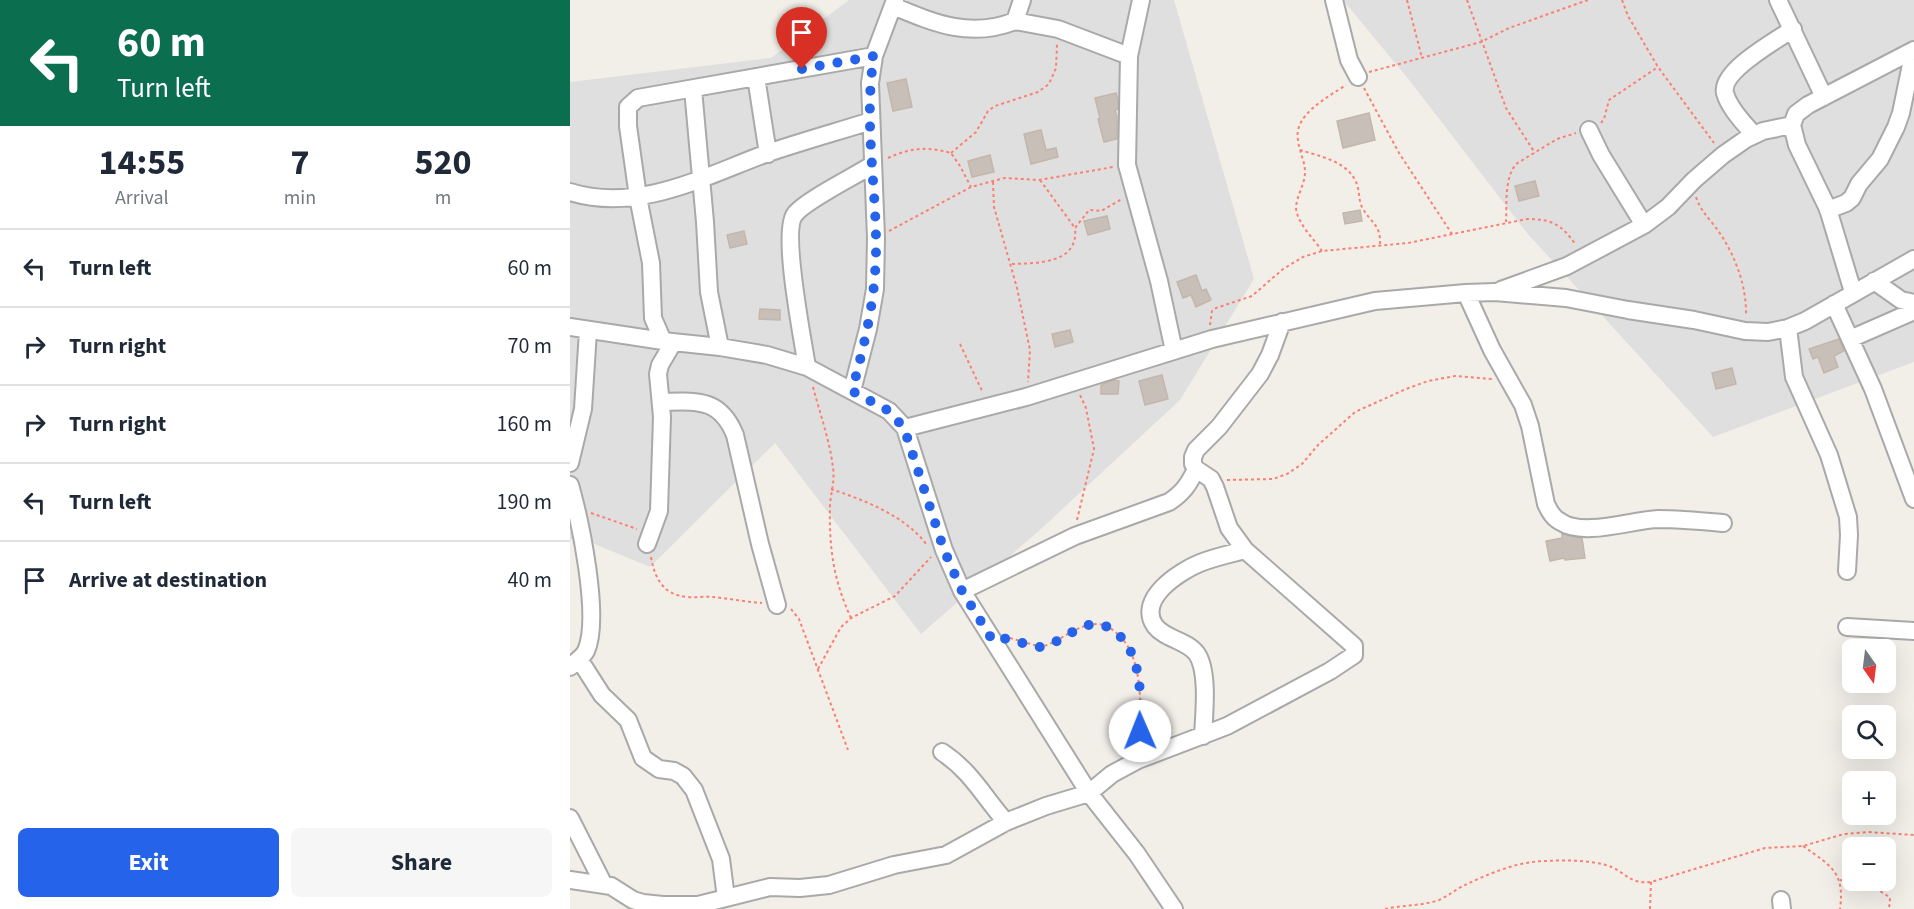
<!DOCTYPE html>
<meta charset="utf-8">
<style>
body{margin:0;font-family:"Source Sans 3",sans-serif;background:#f6f6f7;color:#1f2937;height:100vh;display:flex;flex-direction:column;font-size:22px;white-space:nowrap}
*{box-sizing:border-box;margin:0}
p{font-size:20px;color:#747a83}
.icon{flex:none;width:33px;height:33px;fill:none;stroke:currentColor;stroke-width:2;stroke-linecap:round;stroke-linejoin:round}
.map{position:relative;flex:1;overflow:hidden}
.sheet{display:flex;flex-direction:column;background:#fff;width:570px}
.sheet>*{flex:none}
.top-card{background:#0b6e4f;color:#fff;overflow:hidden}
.needle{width:39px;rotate:166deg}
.buttons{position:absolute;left:1272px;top:639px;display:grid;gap:12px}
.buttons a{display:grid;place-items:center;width:54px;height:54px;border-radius:9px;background:#fff;box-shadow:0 6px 24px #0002;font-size:30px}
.pin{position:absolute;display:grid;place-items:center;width:51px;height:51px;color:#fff;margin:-62px -26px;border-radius:50% 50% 50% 0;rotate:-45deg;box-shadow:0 0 6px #0007}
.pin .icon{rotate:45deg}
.me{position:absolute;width:66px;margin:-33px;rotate:359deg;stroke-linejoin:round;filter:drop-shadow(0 0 4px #0008)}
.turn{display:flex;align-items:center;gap:21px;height:126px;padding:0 18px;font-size:27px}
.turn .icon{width:78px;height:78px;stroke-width:2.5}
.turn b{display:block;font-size:42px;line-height:51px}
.eta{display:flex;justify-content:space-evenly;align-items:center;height:102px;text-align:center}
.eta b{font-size:36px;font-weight:700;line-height:42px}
.cta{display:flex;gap:12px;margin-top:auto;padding:12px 18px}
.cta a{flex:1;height:69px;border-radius:9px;background:#2563eb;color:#fff;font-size:24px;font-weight:700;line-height:69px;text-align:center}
.cta a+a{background:#f6f6f7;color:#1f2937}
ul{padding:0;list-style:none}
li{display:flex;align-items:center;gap:18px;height:78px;padding:0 18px;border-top:2px solid #e0e1e3}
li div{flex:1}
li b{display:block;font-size:22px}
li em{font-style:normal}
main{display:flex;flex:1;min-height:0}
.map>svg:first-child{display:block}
</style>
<main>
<section class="sheet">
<div class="top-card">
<div class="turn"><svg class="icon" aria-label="left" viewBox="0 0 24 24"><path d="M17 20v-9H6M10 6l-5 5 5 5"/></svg><div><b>60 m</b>Turn left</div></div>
</div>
<div class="eta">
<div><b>14:55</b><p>Arrival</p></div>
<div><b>7</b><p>min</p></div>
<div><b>520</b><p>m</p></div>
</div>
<ul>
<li><svg class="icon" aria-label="left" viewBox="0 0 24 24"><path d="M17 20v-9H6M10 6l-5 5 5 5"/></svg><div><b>Turn left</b></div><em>60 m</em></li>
<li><svg class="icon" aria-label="right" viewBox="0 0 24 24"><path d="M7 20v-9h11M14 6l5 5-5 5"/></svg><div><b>Turn right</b></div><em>70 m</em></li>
<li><svg class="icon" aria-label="right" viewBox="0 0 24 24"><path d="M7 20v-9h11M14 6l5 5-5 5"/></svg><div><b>Turn right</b></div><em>160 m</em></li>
<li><svg class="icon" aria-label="left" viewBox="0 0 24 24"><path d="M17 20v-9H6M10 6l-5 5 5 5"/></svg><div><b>Turn left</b></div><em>190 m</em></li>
<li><svg class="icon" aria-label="arrive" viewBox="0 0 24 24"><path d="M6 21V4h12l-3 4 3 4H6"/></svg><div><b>Arrive at destination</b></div><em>40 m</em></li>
</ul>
<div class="cta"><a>Exit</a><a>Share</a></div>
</section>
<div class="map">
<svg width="1344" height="909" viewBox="0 0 1344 909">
<rect width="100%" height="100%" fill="#f2efe9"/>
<path fill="#e0dfdf" d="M279 0H604L684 279 610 400 472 528 351 634 205 443 80 567 15 540 0 539V82L201 58Z
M773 0H1344V362L1143 437 957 233 840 81Z"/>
<path fill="#c7bfb8" stroke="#c4b6ab" stroke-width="1.5" d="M336 79 342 107 323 111 317 83Z
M546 93 548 100V109L545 110 547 117V139L534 142 528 119 530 118 525 98Z
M799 113 805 140 773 148 767 121Z
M471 130 476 150 486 148 488 157 461 164 454 134Z
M420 155 424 172 402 177 398 161Z
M965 181 969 196 949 201 945 186Z
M790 210 792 221 775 224 773 213Z
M537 216 540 229 518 235 514 221Z
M174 231 177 244 160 248 157 235Z
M626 275 632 291 636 289 641 300 626 307 621 295 613 298 607 282Z
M190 309 210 310V320L189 319Z
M500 330 503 342 485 347 482 334Z
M1269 339 1274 351 1264 356 1268 367 1254 373 1248 357 1243 359 1239 349Z
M1162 368 1166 384 1146 389 1142 373Z
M592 375 598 399 575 405 569 381Z
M544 380 549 381 548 394H531V385Z
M992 534 1012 538 1015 558 995 560 994 558 980 561 976 541 992 538Z"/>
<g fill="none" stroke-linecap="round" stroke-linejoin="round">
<g stroke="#a9a9a9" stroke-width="20">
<path id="minor" d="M571 0 559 56 557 165 589 281 604 351
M764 0 779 60 788 77
M1208 0 1254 97
M323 6C364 23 400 39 445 21L452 0
M445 21 488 29 559 56
M186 77 198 154
M123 89 135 222 139 292 150 347
M1019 130 1031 155 1074 225
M1184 135C1174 123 1159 108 1155 93 1150 71 1207 40 1223 29
M0 192C67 213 133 177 195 154 230 142 266 132 301 121
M1258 210 1276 203 1282 198 1289 184 1310 159 1326 127 1331 113 1344 50
M1304 281 1331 300 1344 303
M931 290 997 266 1074 225 1098 207 1124 180 1153 155 1176 139 1193 131 1222 125
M1283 292 1258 209 1227 145 1222 125 1226 114 1238 105 1344 50
M896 293 922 350 953 405 960 426 976 504C980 512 983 518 991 522 1013 537 1062 520 1088 519 1110 519 1131 521 1153 523
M1264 304 1303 389 1344 499
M0 327 93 341 150 347 197 355 237 367 319 411 335 428 374 550 392 591 519 793 567 854 604 909
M1218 328 1224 377 1259 455 1278 517 1279 535 1277 571
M1280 339 1344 311
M93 341 83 318 81 263 68 197 58 126V107L68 98 304 56
M237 367C233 341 211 231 225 214 236 200 285 176 302 165
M282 391 298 329 305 289 306 238 300 83 304 56 325 0
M92 402C127 401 150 398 165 435L190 544 207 605
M335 428 456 397 642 339 805 301 896 293 925 292 996 298 1058 310 1124 320 1175 331 1198 332 1218 328 1235 321 1344 259
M0 463 13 409 18 331
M0 485C10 520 31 618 16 651 13 657 5 662 0 667
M77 544 89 511 92 417 88 374 90 365 103 343
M392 591 505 536 599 502C613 493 619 484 626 469
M1277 627 1344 631
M9 659 32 695 58 720 73 758 89 769 104 771 113 776 124 790 151 859 156 898
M633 736C634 715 639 672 627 654 617 640 596 640 585 626 566 599 610 571 630 563 645 557 660 554 675 550
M372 752C402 772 413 796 436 822
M0 818 34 885
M0 880 41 886 63 900 73 903 93 905H128L200 887 230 888 259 885 324 865 376 855 436 822 476 806 519 793 542 774 568 760 657 726 760 671 784 655V646L775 638 675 550 659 528 645 487 641 479 626 469 623 464V457L626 450 649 427 690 374 700 355 712 322
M1211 900 1212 909"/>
</g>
<path stroke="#fa8072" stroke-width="2" stroke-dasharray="3 3" stroke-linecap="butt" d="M837 0 852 58
M897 0 936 108 965 153
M1052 0 1058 16 1088 67 1144 143
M799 72 911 42 939 28 1018 0
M794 88 829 153 882 234
M1031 123 1034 119 1039 100 1088 67
M730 150C749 156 777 161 786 182 790 190 788 201 793 209 803 225 811 225 810 246
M381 153 406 132 418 111 425 106 468 92 479 84 486 68 487 44
M318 158C340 148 357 146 381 153L390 166 401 187
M470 180 505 228
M423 182 424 207 447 288 460 350 458 382
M1126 197C1130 209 1136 215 1143 224 1163 249 1177 284 1176 316
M936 222C937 204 934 179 946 164L987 139 1006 133
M319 231 401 187 423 181 435 178 469 180 543 167
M752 251C744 239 726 222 726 207 727 195 735 184 735 172 735 161 729 151 728 140 723 115 758 97 776 85
M442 264C467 263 509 264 505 228L519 210 531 211 552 199
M640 325 642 311 646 308 682 296 713 269 733 257 752 251 838 243 957 219C982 219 991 224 1006 245
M390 344 413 393
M243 387C250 414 260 441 263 468 265 481 261 492 260 505 259 547 263 579 281 618
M657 480 703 479 717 474 732 464 748 445 785 412 836 389 858 381 885 376 922 379
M261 489C296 501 334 515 357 545
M21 513 67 529
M507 520 524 449 516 408 510 395
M81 557C85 579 93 595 118 597 126 598 134 596 141 597 158 598 175 602 192 603
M221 609 229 619 278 750
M440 638 471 647C490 642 507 624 527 624 533 624 539 627 544 631 575 653 571 711 569 745
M248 669 271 627 281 618 325 596 361 557
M1233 846C1261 866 1275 872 1270 909
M1270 880C1286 883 1308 887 1320 898L1319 909
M815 909C832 905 852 906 869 900 878 896 885 890 893 886 918 874 948 861 976 861 995 860 1018 860 1036 865 1056 871 1057 884 1081 882L1195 848 1233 846 1274 834 1298 832 1344 835
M1080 909 1081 882"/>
<use href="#minor" stroke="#fff" stroke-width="16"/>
</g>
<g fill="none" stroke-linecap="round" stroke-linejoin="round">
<path stroke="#2563eb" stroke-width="10" stroke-dasharray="0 18" d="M232 69 304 56C294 116 305 178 306 238 307 294 296 338 282 391L319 411 334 428 374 550 392 591 423 641C444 633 453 648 472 647 487 645 509 623 527 624 534 624 539 628 544 631 573 652 571 699 570 731"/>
</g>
</svg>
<div class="buttons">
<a><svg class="needle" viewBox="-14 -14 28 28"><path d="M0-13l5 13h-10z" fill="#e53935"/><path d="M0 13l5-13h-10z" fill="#747a83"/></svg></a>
<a><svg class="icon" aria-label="search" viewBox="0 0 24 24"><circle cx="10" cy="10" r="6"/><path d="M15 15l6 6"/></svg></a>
<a>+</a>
<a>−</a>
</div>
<div class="pin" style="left:232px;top:69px;background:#d93025"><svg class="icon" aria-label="arrive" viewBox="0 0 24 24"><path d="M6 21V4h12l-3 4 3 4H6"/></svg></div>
<svg class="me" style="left:570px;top:731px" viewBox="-20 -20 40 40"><circle r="19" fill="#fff"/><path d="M0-13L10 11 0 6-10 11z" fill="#2563eb"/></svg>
</div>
</main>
